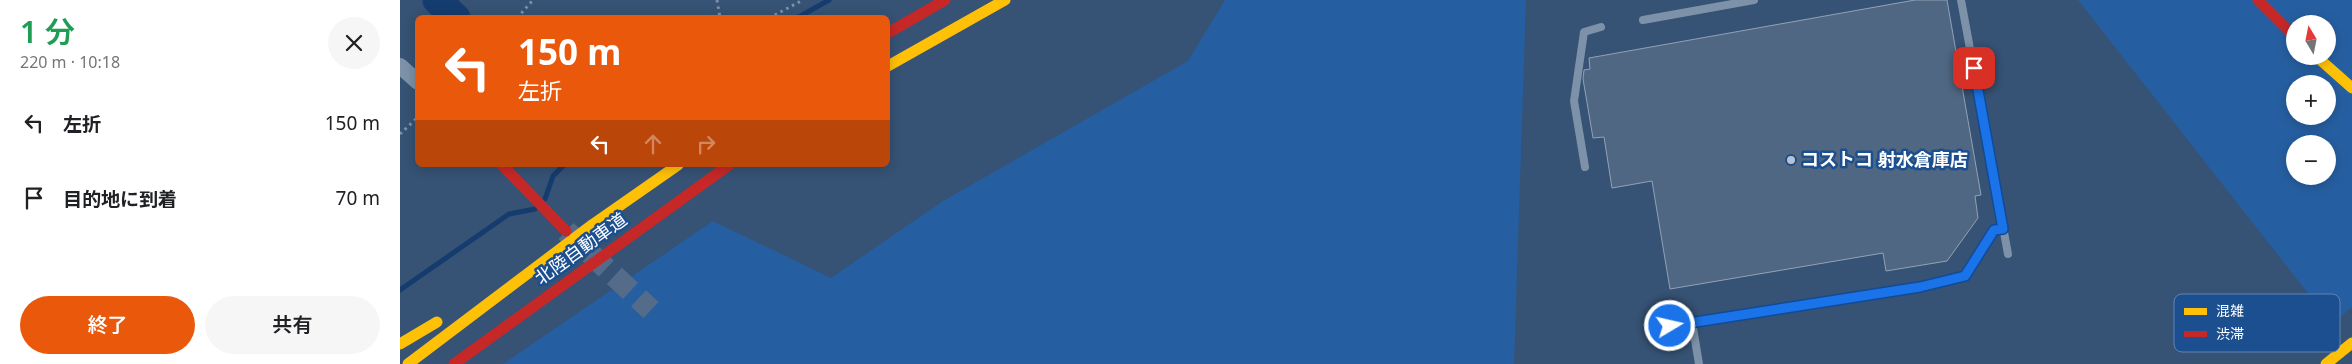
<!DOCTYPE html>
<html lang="ja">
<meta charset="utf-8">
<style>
body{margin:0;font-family:"Noto Sans","Noto Sans JP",sans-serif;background:#f6f6f6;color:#202124;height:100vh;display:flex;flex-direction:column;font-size:19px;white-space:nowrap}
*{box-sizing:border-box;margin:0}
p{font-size:16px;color:#757577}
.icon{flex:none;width:28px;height:28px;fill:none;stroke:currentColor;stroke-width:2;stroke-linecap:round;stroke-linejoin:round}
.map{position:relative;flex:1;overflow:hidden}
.panel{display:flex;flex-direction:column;background:#fff;width:400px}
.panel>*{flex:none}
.hud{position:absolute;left:15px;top:15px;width:475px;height:152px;border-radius:8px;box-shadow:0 2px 12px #0003;background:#ea580c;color:#fff;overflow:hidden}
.needle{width:32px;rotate:350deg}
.tools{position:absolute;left:1886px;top:15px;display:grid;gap:10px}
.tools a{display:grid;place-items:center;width:50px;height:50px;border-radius:50%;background:#fff;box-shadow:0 2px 12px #0003;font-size:25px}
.pin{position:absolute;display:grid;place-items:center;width:42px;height:42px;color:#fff;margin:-21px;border-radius:10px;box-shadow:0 2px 8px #0006}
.me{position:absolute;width:55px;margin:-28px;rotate:81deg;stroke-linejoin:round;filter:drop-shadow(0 0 4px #0008)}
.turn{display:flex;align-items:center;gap:18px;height:105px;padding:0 20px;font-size:22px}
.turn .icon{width:65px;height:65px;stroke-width:2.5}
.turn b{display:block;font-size:35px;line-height:42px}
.lanes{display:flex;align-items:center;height:48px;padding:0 20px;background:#0003;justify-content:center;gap:25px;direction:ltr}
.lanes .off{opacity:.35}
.round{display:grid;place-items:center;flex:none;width:52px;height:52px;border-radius:26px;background:#f6f6f6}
.overview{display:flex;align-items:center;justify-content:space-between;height:85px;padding:0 20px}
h1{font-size:30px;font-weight:600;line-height:38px;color:#1e9e55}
.cta{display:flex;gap:10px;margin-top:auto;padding:10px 20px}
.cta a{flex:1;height:58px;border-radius:30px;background:#ea580c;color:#fff;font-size:20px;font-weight:600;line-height:58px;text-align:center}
.cta a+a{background:#f6f6f6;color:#202124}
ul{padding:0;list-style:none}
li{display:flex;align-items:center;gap:15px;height:75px;padding:0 20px}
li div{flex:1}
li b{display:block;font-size:19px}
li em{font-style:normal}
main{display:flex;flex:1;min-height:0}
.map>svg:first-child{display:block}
</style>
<main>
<section class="panel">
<div class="overview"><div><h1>1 分</h1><p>220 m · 10:18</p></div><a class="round"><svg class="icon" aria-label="close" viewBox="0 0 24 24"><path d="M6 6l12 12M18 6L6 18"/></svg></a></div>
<ul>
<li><svg class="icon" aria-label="left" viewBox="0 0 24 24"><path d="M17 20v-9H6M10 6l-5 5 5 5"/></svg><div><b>左折</b></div><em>150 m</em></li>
<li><svg class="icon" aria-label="arrive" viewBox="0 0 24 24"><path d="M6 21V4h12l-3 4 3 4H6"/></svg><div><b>目的地に到着</b></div><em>70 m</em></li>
</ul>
<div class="cta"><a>終了</a><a>共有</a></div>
</section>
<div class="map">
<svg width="1952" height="364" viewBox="0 0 1952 364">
<rect width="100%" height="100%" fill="#365274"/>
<path fill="#265fa1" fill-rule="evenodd" d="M825 0H1126L1114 364H103L313 221 431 278 543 201 788 61Z
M1678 0H1952V307L1932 324ZM1895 24H1928V56H1895ZM1895 84H1928V116H1895ZM1895 144H1928V176H1895Z"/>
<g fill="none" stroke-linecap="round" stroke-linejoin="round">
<path stroke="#153c6e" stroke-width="5" d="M397 18 429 0
M145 199 153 176 164 165
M0 290 109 214 135 209"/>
<path stroke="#153c6e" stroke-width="29" d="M37 0 56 18"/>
</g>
<path fill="#506783" stroke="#92a2b6" d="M1515 0H1547L1581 195 1575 196 1578 218 1547 261 1486 271 1483 253 1270 289 1252 181 1212 188 1204 137 1193 138 1183 79 1184 70 1190 69 1189 58Z"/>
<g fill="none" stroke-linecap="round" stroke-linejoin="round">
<path stroke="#546c89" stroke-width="22" stroke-dasharray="22 11" stroke-linecap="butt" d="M166 231 251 310"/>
<path stroke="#7d92a8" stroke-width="3" stroke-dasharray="2.5 4" stroke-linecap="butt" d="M317 0 320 18
M117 18 133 0
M369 18 403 0
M0 134 18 117"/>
<path stroke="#7d92a8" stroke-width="8" d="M1561 0 1608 254
M1243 20 1354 0
M1185 167 1174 101 1184 32 1201 27
M1270 326 1292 322
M1299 364 1292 322 1520 287 1565 276 1594 230 1603 229"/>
<path stroke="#7d92a8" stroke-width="16" d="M0 66 18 82"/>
<path stroke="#ffc107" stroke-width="11" d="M1916 56 1952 88
M488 66 605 0
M0 344 37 322
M8 364 192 225 278 165
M1926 364 1952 343"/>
<path stroke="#c62828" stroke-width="11" d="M1858 0 1895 37
M488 33 545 0
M102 165 166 231
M54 364 329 165"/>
</g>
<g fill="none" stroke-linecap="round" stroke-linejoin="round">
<g stroke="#114b97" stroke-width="12">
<path id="route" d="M1270 326 1520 287 1565 276 1594 230 1603 229 1574 68"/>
</g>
<use href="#route" stroke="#1a73e8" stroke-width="9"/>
</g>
<circle fill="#b9c2ce" stroke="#1b4f8f" stroke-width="2" cx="1391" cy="160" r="5"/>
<g text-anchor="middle" stroke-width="5" stroke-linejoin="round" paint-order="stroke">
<g font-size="18" font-weight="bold" fill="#fff" stroke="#1b4f8f" text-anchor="start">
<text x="1401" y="166">コストコ 射水倉庫店</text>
</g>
<g font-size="18" fill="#fff" stroke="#1b4f8f">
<text transform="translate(181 249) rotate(-36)" y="6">北陸自動車道</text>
</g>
</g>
<rect x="1774" y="294" width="166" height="58" rx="8" fill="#1b4f8f" stroke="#5f84b1" stroke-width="1"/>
<rect x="1784" y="308" width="23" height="7" fill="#ffc107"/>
<rect x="1784" y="331" width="23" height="6" fill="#c62828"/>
<g font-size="14" fill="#fff">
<text x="1816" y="316">混雑</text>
<text x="1816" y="339">渋滞</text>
</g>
</svg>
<div class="tools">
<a><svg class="needle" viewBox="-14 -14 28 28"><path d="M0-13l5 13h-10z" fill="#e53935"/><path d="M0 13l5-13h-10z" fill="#757577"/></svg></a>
<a>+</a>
<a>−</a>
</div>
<div class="pin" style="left:1574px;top:68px;background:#d93025"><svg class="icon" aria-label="arrive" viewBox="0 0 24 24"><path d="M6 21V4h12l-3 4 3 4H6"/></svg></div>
<svg class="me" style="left:1270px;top:326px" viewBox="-20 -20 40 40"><circle r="17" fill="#1a73e8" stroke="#fff" stroke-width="3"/><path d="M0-11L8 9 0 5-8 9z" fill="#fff"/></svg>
<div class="hud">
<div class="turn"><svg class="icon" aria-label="left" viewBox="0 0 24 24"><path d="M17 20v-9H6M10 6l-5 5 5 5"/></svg><div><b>150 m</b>左折</div></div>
<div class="lanes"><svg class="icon" aria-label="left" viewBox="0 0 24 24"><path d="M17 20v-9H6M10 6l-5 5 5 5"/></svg><svg class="icon off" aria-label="ahead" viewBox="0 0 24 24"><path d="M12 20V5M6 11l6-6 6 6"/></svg><svg class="icon off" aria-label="right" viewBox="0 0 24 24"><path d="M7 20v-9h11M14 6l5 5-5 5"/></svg></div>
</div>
</div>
</main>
